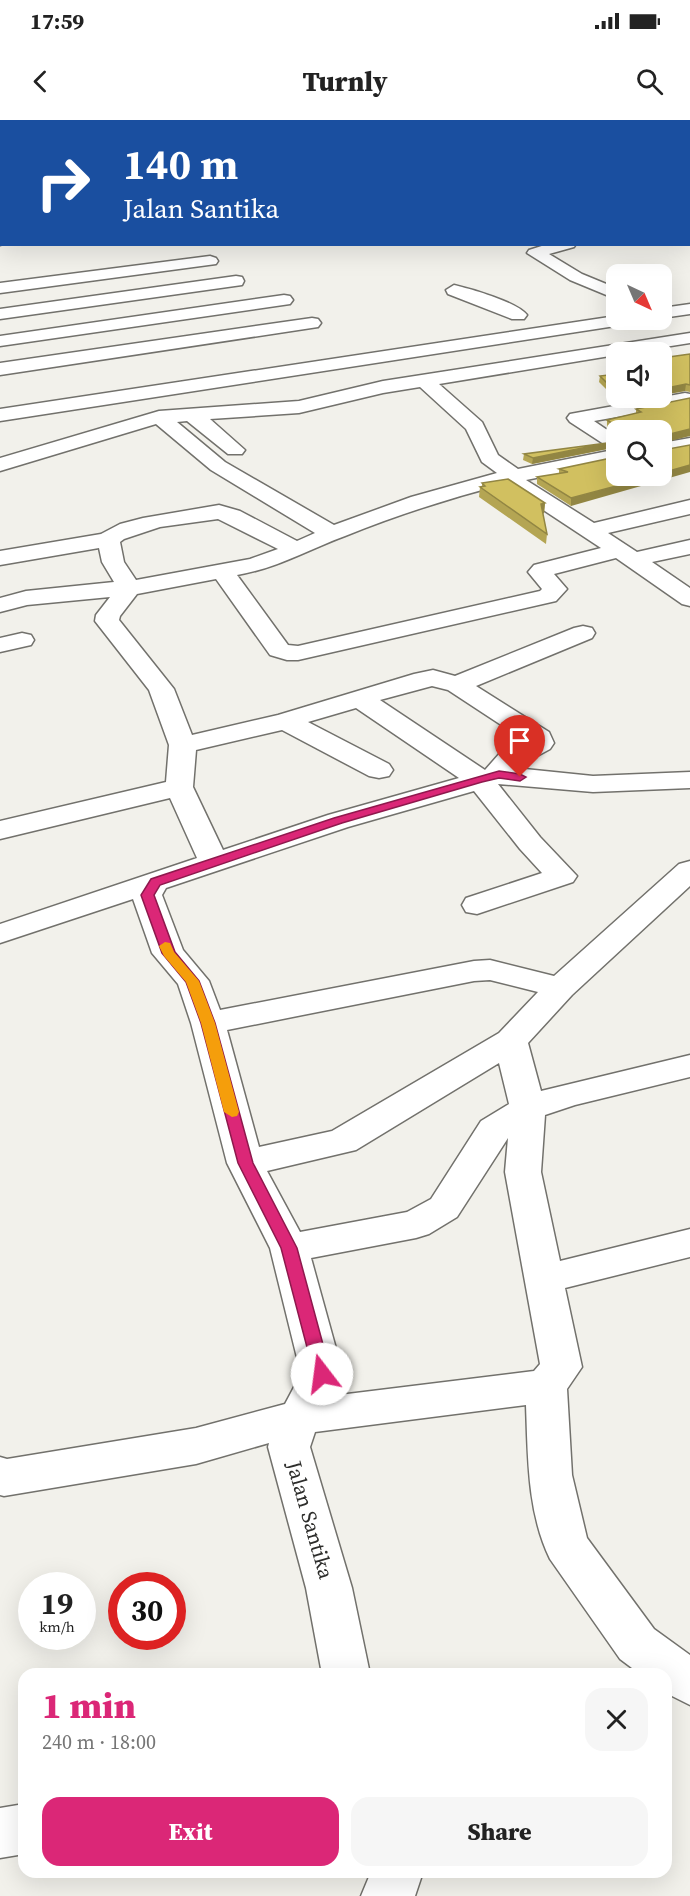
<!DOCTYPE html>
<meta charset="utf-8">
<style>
body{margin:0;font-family:"Source Serif 4",serif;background:#f6f6f6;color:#222;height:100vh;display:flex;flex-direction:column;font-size:22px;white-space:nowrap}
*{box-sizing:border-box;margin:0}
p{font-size:20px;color:#767676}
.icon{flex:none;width:33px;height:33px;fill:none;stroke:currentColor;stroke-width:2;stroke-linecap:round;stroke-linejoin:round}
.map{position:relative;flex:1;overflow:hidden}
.side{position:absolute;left:18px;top:1548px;width:654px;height:210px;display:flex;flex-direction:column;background:#fff;border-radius:18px;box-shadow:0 6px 24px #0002}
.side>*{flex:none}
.hud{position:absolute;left:0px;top:0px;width:690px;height:126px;box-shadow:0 6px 24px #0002;background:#1a4fa0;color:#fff;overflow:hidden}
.needle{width:39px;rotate:136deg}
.tools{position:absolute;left:606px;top:144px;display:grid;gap:12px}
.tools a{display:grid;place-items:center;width:66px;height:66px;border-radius:12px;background:#fff;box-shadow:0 6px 24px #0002;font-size:30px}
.speed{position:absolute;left:18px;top:1452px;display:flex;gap:12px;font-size:30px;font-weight:700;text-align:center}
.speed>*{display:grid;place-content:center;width:78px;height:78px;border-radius:50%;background:#fff;box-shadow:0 6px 24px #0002;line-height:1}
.speed small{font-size:15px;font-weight:400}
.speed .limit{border:9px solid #d22;background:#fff;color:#111}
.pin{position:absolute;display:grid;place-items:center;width:51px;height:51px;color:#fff;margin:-62px -26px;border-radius:50% 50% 50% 0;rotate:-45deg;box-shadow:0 0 6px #0007}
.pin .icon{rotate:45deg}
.me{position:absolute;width:66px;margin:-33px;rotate:345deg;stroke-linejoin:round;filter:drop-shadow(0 0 4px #0008)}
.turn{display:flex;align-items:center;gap:21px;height:126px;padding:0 24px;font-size:27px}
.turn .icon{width:78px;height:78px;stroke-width:2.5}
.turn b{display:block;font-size:42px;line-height:51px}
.round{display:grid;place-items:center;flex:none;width:63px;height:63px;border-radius:18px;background:#f6f6f6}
.head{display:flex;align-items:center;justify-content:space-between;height:102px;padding:0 24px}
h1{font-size:36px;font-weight:800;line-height:45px;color:#db2777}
.primary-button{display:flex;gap:12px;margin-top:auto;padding:12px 24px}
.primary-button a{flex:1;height:69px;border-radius:18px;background:#db2777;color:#fff;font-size:24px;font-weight:800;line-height:69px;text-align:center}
.primary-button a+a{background:#f6f6f6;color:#222}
.status{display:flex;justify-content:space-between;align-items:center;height:42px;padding:0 30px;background:#fff;direction:ltr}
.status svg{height:16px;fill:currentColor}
header{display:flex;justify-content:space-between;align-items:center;height:78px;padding:0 24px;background:#fff;font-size:27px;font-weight:800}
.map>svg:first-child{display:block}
</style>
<div class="status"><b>17:59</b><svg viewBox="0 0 49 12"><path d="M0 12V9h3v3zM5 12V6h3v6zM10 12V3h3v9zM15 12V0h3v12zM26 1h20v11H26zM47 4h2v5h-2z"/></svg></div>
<header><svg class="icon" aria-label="back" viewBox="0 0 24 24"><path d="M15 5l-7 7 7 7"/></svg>Turnly<svg class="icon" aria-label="search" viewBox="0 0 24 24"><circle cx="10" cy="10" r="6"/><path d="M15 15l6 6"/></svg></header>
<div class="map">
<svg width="690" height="1776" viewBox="0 0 690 1776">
<rect width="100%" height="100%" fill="#f2f1eb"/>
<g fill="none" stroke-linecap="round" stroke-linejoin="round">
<g stroke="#72716c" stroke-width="3">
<path id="minor" d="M616 0H634L635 2H617Z
M688 11 690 12V20H688Z
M0 21H2V29H0Z
M0 56H2V64H0Z
M688 70H690V78H688Z
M0 115H2L3 124 0 125Z
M548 124H576L574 127 549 134 582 154 616 168V179L570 160 527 133 529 130Z
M210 136 216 138 218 141 216 144 0 173V163Z
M236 156 242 157 244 161 242 165 0 199V189Z
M454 165C471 169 517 182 527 195L524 199H512L448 174 446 170Z
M284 175 290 176 293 180 290 184 0 226V216Z
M690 184V194L662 198V188Z
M616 196V200H631L628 204 622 205 0 301V289Z
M312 198 318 199 321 203 318 207 0 255V243Z
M690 213V223L633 232H616V235L439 264 482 302 498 335 518 349 613 330 570 302 567 298 570 294 685 273 690 274V284L594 301 616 316V342L526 360 594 403 690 380V394L608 413 637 432 690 420V434L652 442 690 468V486L682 484 616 438 554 454 567 469 556 481 298 540H287L270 535 216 459 137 474 120 496 119 500 174 569 192 615 278 595 414 554 433 550 455 556 574 508 583 506 592 508 595 513 592 518 476 566 549 612 554 623 550 629 515 648 593 656 690 652V668L593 672 498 664 540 717 577 756 573 762 477 794 466 792 462 785 466 778 542 753 520 729 474 671 348 707 166 768 162 775 183 830 209 861 220 890 474 841 490 840 554 856 679 744 690 741V766L572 875 528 923 541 971 690 935V957L575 985 545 995 541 1052 560 1141 690 1109V1137L565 1168 582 1247 567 1269 572 1355 587 1418 654 1509 690 1535V1585L666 1573V1554H640L620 1539 550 1439C527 1392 528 1336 526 1285L315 1312 310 1327 352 1468 370 1554H322L306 1468 268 1327 269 1323 196 1344 4 1376 0 1375V1337L7 1339 196 1308 285 1284 301 1254 270 1128 227 1043 191 903 178 864 152 833 133 779 0 823V804L197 738 170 678 0 719V701L166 662 169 625 149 570 95 501 96 495 110 477 27 485 0 492V478L26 471 114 462 102 442 99 428 0 445V431L101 414 120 404 143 398 219 385 240 391 297 421 315 413 211 350 156 304 0 351V338L159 291 299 281 383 261ZM420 267 466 309 482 342 497 353 411 377 334 405 225 342 177 302 187 301 228 334H242L245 330 210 299 299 293 383 273ZM504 364 601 428 534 445 528 452 542 469 540 471 298 526 288 525 237 455C278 448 307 430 345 416 397 395 450 378 504 364ZM218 399 278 429 250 439 136 460 124 442 120 422 124 419 160 407ZM432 566 448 570 524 620 500 633 485 650 380 580ZM356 588 459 658 328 695 223 730 193 667 196 630 282 610 369 656 379 658 389 656 393 650 389 644 308 602ZM490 860 538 872 499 913 332 1011 259 1027 227 910 474 861ZM499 943 509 984 481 1001 431 1079 407 1092 300 1112 267 1051 356 1030ZM508 1018 505 1052 540 1244 534 1251 331 1276 343 1254 311 1138 416 1118 429 1114 457 1097Z
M690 318V330L662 335V323Z
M22 513 31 515 34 520 31 525 0 532V518Z
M24 1684V1734L0 1738V1688Z
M371 1752H423L415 1776H361Z"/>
</g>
<use href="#minor" fill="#fff" fill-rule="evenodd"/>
</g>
<path fill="#b4a553" d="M673 0H690V8L688 7V2H673Z
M690 234V272L685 271 662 275V238Z
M616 254V278H648L620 283 599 262 600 256Z
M690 278V316L662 310H616V314L607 307V300L636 294V289Z
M608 323 607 329 532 344 523 340 524 334Z
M616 337 571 386 537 364V357L559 354V349Z
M482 363 545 383 544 393 543 394 547 414 546 424 479 377 480 367H482Z"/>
<path fill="#928643" d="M686 264 685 271 662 275V269Z
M620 278H648L620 283Z
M690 309V316L662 323V316Z
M608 323 607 329 532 344 533 338Z
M690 345V352L571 386V378L654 356H662V353Z
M545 383 544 393 540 394 541 384Z"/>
<path fill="#d1c060" stroke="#928643" stroke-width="1.5" d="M23 0H174L167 2H26Z
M174 0H492L495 2H179Z
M678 0H690V3L688 2Z
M690 234V265L686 264 662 269V250L670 249 662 244V238Z
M616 254V272L600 256Z
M690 278V309L662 316V310H619L618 307 607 300 641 292 636 289Z
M607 323 533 338 524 334Z
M690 325V345L662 353V329L663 330Z
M616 337V356H654L571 378 537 357 568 352 559 349Z
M508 359 545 383 541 384 547 414 480 367 485 366 482 363Z"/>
<path fill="#db2777" stroke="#8e194d" stroke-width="1.5" d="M499 651 520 654 526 657 520 661 499 658 482 662 342 703 160 765 154 775 175 832 199 861 215 903 253 1043 297 1128 331 1254 328 1259 322 1261 316 1259 314 1254 281 1128 238 1043 201 903 186 862 162 833 141 775 151 759 334 698Z"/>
<path fill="#f59e0b" d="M165 822 170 823 174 832 199 861 215 903 239 992 237 996 232 997 224 992 201 903 186 862 164 836 159 826Z"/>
<g text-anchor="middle" stroke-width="6" stroke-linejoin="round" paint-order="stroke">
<g font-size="21" fill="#2d2d2b" stroke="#fff">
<text transform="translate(310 1400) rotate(74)" y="7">Jalan Santika</text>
</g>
</g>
</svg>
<div class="tools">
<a><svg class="needle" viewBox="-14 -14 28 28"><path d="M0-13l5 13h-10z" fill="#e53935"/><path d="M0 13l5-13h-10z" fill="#767676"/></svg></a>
<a><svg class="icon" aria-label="sound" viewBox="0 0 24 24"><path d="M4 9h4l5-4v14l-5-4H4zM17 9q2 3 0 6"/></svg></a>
<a><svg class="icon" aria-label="search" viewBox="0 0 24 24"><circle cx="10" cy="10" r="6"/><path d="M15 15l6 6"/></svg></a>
</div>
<div class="speed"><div>19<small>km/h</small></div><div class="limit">30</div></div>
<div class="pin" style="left:520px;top:657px;background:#d93025"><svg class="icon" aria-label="arrive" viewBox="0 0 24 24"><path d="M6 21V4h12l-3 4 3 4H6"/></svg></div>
<svg class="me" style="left:322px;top:1254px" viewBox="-20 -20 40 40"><circle r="19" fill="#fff"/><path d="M0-13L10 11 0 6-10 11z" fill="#db2777"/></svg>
<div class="hud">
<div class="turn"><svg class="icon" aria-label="right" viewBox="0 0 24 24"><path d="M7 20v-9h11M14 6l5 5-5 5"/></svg><div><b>140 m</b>Jalan Santika</div></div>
</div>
<section class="side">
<div class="head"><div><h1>1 min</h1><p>240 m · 18:00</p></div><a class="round"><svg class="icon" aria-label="close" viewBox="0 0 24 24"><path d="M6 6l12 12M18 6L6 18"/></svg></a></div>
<div class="primary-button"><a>Exit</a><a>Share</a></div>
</section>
</div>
